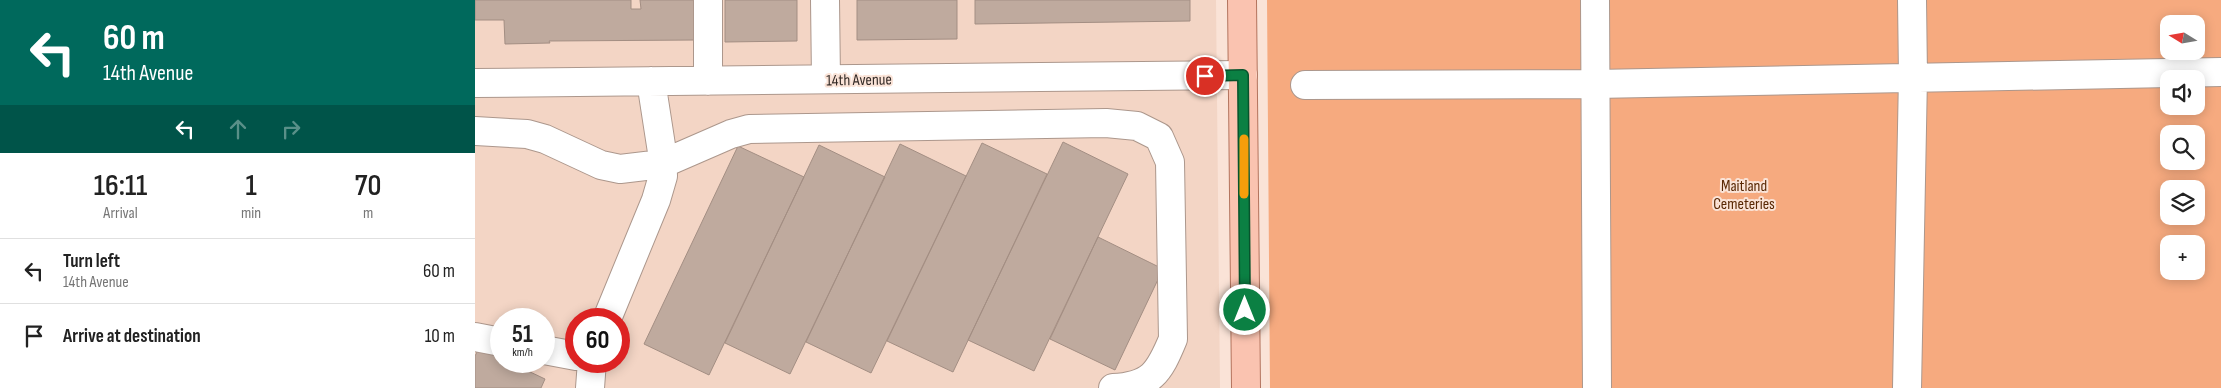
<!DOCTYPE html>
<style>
body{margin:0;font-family:"Sofia Sans Condensed",sans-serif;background:#f2f2f2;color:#222;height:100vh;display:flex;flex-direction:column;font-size:19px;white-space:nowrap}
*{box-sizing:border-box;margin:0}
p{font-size:16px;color:#767676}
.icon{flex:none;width:28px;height:28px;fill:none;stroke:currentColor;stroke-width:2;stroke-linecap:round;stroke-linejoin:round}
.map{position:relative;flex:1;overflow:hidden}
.details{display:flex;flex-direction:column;background:#fff;width:475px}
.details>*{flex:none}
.banner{background:#00695c;color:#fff;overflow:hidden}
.needle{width:32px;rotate:281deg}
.fabs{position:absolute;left:1685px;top:15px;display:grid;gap:10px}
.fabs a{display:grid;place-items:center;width:45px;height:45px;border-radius:10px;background:#fff;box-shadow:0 2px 12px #0003;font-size:25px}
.speed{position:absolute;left:15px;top:308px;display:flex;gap:10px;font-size:25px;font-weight:700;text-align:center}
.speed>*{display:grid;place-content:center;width:65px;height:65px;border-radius:50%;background:#fff;box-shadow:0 2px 12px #0003;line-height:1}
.speed small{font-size:12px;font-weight:400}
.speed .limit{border:8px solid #d22;background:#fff;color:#111}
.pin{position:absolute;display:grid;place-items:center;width:42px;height:42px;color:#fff;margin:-21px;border:2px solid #fff;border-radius:50%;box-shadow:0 1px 5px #0007}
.me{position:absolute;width:55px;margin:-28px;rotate:0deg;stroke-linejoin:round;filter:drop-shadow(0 0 4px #0008)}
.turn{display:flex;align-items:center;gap:18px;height:105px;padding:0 20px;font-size:22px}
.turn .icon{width:65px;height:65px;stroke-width:2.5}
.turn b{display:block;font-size:35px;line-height:42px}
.lanes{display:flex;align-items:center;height:48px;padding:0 20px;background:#0003;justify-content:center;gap:25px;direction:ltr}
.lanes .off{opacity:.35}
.eta{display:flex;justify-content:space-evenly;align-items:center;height:85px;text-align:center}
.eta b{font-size:30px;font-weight:600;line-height:35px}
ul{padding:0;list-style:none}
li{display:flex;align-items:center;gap:15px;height:65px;padding:0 20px;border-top:1px solid #e0e0e0}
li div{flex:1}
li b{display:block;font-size:19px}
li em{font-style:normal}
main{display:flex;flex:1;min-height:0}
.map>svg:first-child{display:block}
</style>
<main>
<section class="details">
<div class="banner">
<div class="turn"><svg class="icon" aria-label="left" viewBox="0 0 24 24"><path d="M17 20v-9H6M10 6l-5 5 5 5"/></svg><div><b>60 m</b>14th Avenue</div></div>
<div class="lanes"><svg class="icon" aria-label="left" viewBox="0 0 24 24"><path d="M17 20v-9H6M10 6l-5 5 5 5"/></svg><svg class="icon off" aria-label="ahead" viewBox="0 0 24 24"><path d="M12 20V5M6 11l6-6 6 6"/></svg><svg class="icon off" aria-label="right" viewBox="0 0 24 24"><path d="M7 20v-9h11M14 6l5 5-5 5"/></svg></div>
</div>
<div class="eta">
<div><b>16:11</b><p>Arrival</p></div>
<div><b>1</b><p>min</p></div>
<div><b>70</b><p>m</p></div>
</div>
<ul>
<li><svg class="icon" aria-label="left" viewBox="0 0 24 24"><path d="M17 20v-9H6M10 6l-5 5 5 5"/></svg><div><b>Turn left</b><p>14th Avenue</p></div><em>60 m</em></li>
<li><svg class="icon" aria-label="arrive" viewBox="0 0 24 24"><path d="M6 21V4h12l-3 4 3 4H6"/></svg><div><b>Arrive at destination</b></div><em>10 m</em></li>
</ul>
</section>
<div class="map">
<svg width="1746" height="388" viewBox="0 0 1746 388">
<rect width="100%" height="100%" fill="#fae3d7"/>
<path fill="#f3d5c5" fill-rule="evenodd" d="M0 0H741L745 388H0ZM26 319H69V361H26ZM101 319H144V361H101Z"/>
<path fill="#f6aa7f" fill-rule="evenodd" d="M792 0H1746V388H795ZM1694 24H1721V51H1694ZM1694 79H1721V106H1694ZM1694 134H1721V161H1694ZM1694 189H1721V216H1694ZM1694 244H1721V271H1694Z"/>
<path fill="#bfaa9e" stroke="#a38e83" d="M0 0H156V9H166L165 0H221V40L74 41 75 43 30 44 29 20H0Z
M250 0H322V41L250 42Z
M382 0H482V39L382 40Z
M500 0H715V21L500 24Z
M588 142 653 174 559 371 493 340Z
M507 143 572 174 478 372 412 341Z
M425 144 491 176 396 373 331 342Z
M344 145 410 177 315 374 250 343Z
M263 146 329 177 234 375 169 344Z
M623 237 688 269 640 370 575 339Z
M4 348 26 359V361H32L70 379 66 388H0V356Z"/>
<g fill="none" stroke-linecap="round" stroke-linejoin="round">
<g stroke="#ac978c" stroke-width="30">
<path id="minor" d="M233 0V81
M350 0 351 79
M1120 0 1122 388
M0 83 768 75
M830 85 1120 84 1746 72
M0 131 52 134 70 139 126 165 145 169 187 164 256 134 274 129 631 123 662 126 684 137 695 162 698 339C684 373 676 386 638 388
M132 319 181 200 188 176 187 152 176 81
M0 337 26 342
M69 350 101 356
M115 388 117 361
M1432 388 1438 76 1437 0"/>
</g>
<g stroke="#b3745e" stroke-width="30">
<path id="major" d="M767 0 771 388"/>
</g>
<use href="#minor" stroke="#fff" stroke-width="28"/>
<use href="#major" stroke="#fac3b0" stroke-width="28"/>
</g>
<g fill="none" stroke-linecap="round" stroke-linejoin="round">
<g stroke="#07532c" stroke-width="12">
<path id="route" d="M730 76 768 75 770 310"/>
</g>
<use href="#route" stroke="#0b8043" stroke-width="9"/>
<path stroke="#f59e0b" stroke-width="9" d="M769 139V194"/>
</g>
<g text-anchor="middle" stroke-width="4" stroke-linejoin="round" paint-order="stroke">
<g font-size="16" fill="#342b27" stroke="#fae3d7">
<text transform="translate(384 79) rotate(-1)" y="6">14th Avenue</text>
</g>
<g font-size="16" fill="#592703" stroke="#fae3d7">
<text x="1269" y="191">Maitland<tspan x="1269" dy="18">Cemeteries</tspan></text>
</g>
</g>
</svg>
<div class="fabs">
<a><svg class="needle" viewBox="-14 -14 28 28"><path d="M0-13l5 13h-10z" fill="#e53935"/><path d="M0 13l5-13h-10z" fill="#767676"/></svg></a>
<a><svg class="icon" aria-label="sound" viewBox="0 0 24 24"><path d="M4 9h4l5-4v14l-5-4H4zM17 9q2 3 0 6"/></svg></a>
<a><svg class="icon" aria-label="search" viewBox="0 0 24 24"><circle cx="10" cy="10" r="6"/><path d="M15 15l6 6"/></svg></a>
<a><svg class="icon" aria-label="layers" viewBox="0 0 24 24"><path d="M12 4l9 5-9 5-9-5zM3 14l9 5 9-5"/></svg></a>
<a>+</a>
</div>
<div class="speed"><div>51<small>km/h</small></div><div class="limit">60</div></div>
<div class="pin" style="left:730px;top:76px;background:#d93025"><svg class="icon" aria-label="arrive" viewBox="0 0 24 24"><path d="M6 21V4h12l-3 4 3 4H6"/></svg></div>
<svg class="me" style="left:770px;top:310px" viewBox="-20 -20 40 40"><circle r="17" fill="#0b8043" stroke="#fff" stroke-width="3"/><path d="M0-11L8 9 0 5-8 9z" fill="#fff"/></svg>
</div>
</main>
